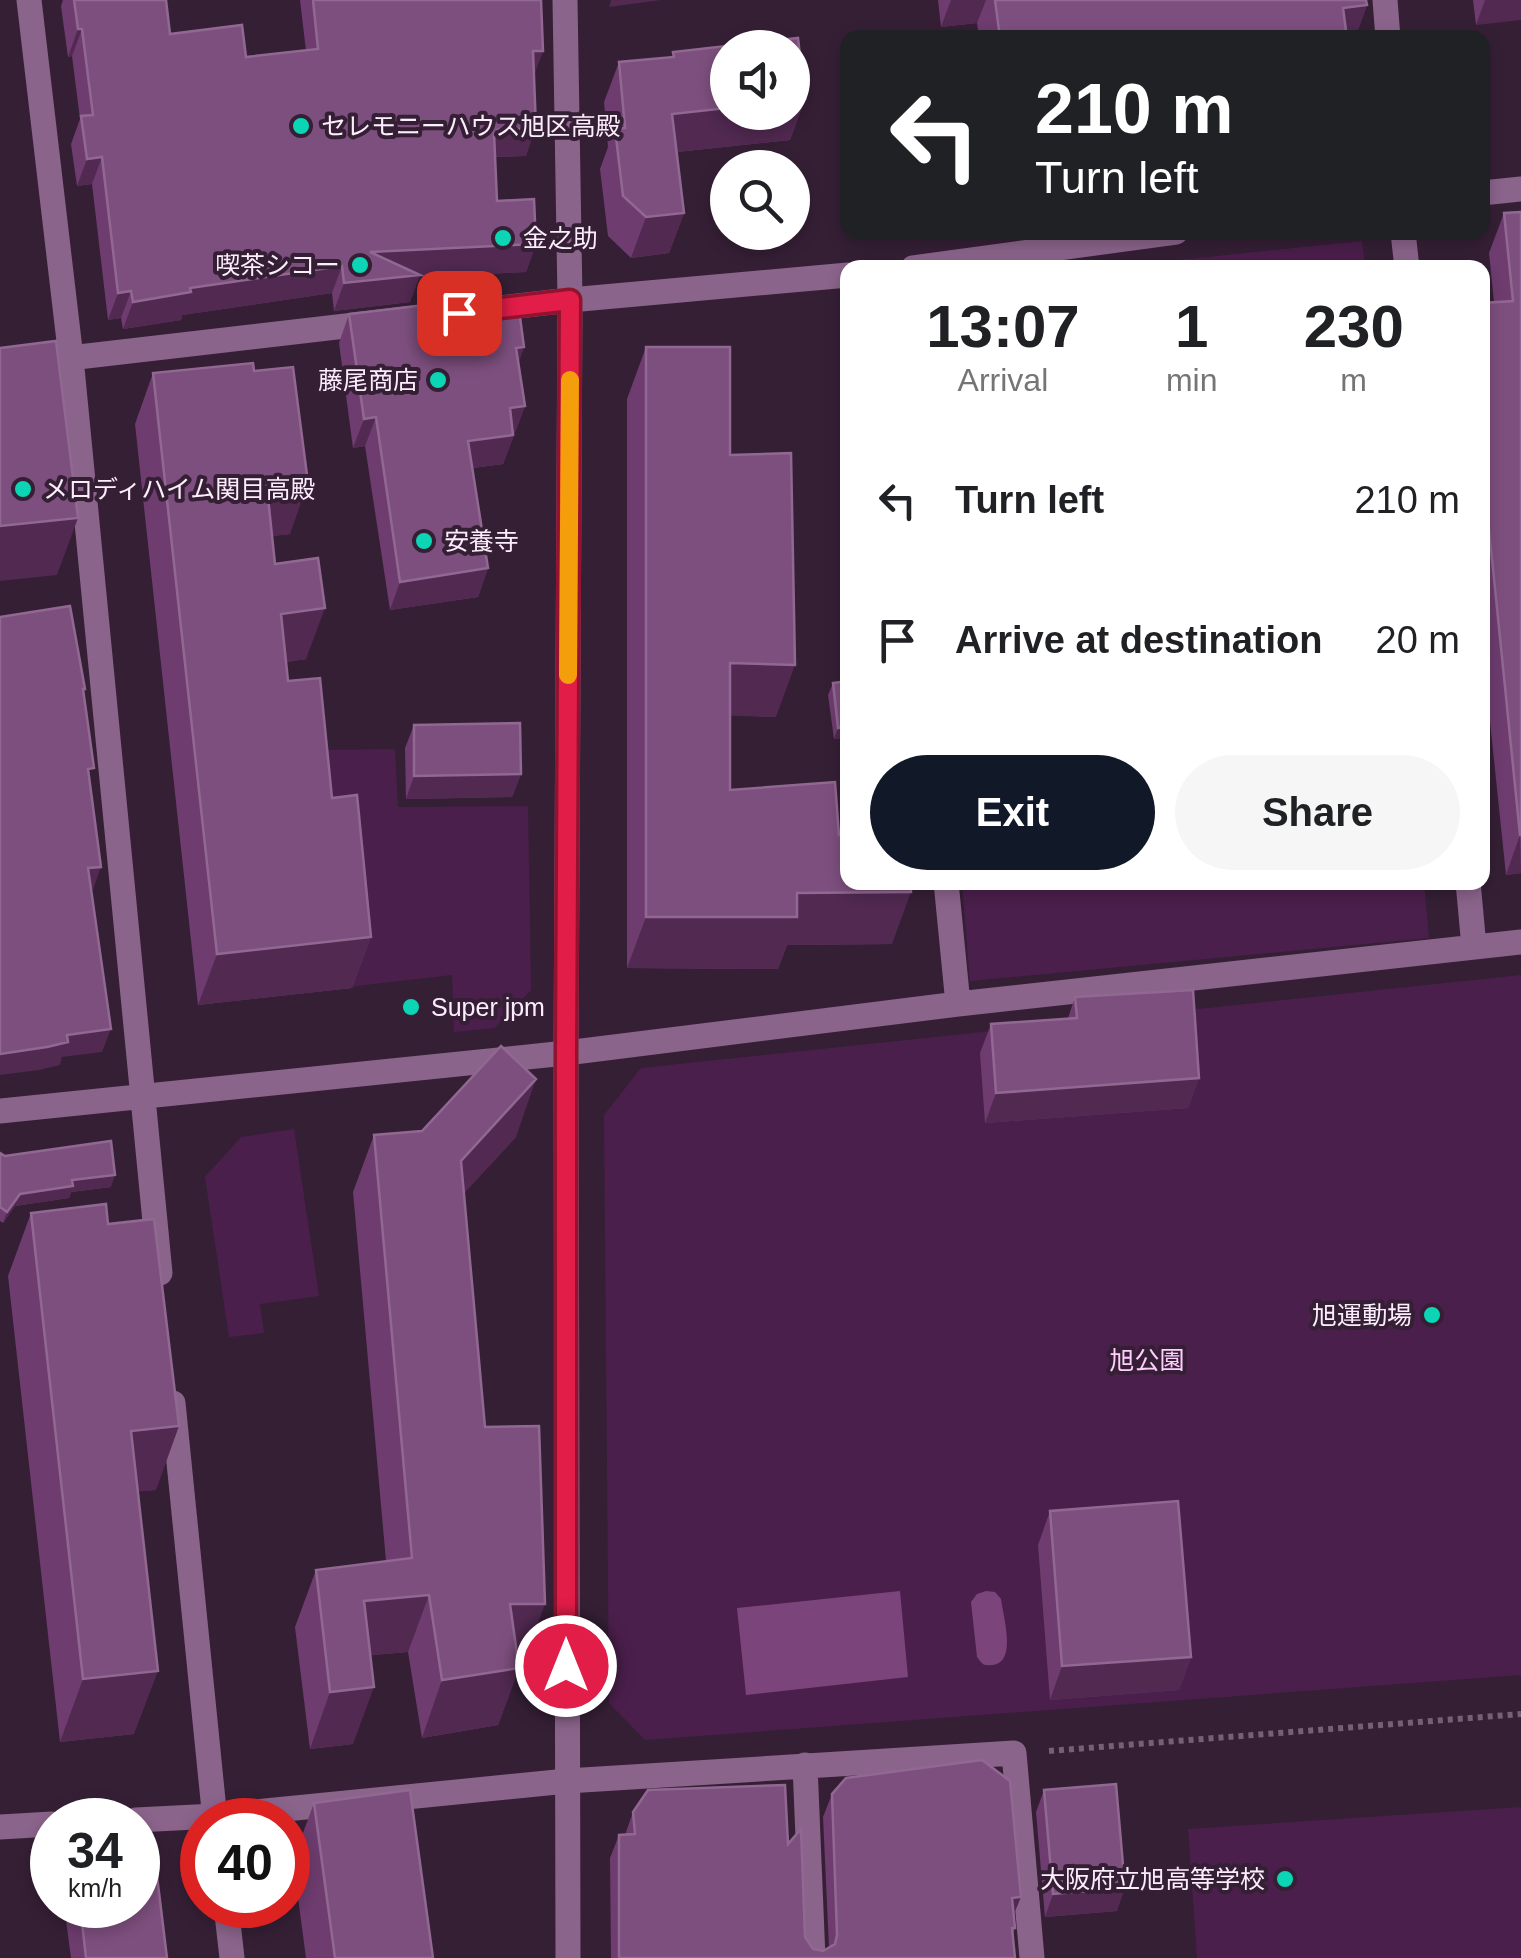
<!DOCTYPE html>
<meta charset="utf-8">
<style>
body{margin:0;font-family:Helvetica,"Noto Sans JP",sans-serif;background:#f6f6f6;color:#202124;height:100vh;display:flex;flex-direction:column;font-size:38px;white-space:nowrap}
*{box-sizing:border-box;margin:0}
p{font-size:32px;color:#757577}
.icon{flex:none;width:55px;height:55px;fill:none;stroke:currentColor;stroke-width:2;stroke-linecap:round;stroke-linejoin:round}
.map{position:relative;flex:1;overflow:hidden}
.panel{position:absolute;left:840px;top:260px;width:650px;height:630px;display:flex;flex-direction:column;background:#fff;border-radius:20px;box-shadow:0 5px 15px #0003}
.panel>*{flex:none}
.banner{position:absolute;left:840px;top:30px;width:650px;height:210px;border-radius:20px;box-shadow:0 5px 15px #0003;background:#202124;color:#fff;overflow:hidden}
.tools{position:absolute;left:710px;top:30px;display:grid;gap:20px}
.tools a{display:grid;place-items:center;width:100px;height:100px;border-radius:50%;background:#fff;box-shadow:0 5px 15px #0003;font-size:50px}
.speed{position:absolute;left:30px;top:1798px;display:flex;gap:20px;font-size:50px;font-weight:700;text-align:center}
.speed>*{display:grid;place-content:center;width:130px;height:130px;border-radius:50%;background:#fff;box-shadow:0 5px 15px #0003;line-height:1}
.speed small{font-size:25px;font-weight:400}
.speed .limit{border:15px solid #d22;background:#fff;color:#111}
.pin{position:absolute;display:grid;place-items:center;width:85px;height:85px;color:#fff;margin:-42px;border-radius:20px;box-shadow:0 5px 15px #0006}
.me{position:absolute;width:110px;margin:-55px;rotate:0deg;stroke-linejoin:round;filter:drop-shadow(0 0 8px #0008)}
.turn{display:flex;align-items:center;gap:35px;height:210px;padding:0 30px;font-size:45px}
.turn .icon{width:130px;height:130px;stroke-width:2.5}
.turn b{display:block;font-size:70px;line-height:85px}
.eta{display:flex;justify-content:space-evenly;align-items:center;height:170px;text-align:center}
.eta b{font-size:60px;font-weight:700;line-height:70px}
.button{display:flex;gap:20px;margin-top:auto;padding:20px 30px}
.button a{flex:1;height:115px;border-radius:60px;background:#111827;color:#fff;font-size:40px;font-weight:700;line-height:115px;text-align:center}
.button a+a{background:#f6f6f6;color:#202124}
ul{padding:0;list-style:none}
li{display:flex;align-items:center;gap:30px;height:140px;padding:0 30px}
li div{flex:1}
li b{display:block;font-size:38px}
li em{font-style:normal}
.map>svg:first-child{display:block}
</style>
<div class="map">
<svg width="1521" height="1958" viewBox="0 0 1521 1958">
<rect width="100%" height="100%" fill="#351f35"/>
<path fill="#4b1f4c" d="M1362 241 1365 267H1110Z
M395 749 398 807 528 806 531 990 495 1028 454 1032 452 975 339 988 324 750Z
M962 883H1424L1429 938 970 981Z
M1521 975V1675L645 1740 609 1703 604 1115 641 1068Z
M294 1129 319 1296 260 1304 264 1333 229 1337 205 1177 241 1137Z
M1521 1807V1958H1197L1188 1829Z"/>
<path fill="#7b457c" d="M900 1591 908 1677 746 1695 737 1608Z
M986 1591 995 1592 1001 1599C1003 1616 1018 1664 991 1665 982 1666 982 1663 977 1657L971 1602 977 1594Z"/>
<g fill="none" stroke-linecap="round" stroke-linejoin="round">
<path stroke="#746174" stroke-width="6" stroke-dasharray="5 5" stroke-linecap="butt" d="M1049 1751 1521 1714"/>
<path stroke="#8b648b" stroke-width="25" d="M29 0 71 358 160 1273
M1385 0 1388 38
M1482 193 1521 189
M1403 232 1407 268
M913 268 1176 232
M0 366 570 300 848 275
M946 882 958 1004
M1468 882 1474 947
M0 1111 566 1053 958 1004 1521 942
M173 1403 215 1820
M805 1765 813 1958
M136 1820 215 1816 567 1781 1014 1753 1032 1958
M0 1827 52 1824
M226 1905 232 1958"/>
<path stroke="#8b648b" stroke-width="25" d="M565 0 570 300 566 1053 568 1958"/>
</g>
<path fill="#6e3c6f" d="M63 0H166L170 34 246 57 306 51 300 0H541L543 51 534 74 526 156 495 157 497 201 536 244 526 272 419 277 410 302 334 311 332 293 182 315 181 320 123 329 121 318 108 320 92 184 77 186 71 144 80 119 72 56 68 57 61 6Z
M938 0H1366L1367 5 1355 38H979L977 23 941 27Z
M1473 0H1521L1476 25Z
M673 52 805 99 790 140 677 152 684 213 669 253 631 258 608 236 600 169 608 147 604 102 619 62 672 57Z
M1521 212V873L1506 875 1482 645V303L1494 302 1489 253 1504 213Z
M349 314 436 319 524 347 518 363 525 406 503 464 473 468 488 568 478 597 390 610 365 446 353 448 339 343Z
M646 347 776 717 730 715V790L839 835 892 944 787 945 778 969 627 968V399Z
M254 371 290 534 272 536 275 564 306 659 286 662 288 681 332 798 371 937 352 988 198 1005 135 424 153 373Z
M833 683 848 737 834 739 828 695Z
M414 725 521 774 512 797 406 799 405 748Z
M1075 997 1199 1078 1188 1108 985 1123 980 1053 991 1024 1068 1018Z
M374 1135 516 1137 464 1193 485 1427 524 1661H518L519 1668 498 1725 422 1738 408 1652 370 1655 353 1744 310 1749 295 1627 316 1570 386 1561 353 1192Z
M0 1153 5 1156 111 1187 71 1192 69 1198 15 1206 3 1223 0 1221Z
M31 1213 108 1224 156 1490 138 1491 134 1734 60 1742 8 1276Z
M1050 1511 1191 1657 1179 1690 1050 1700 1038 1545Z
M1044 1790 1117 1911 1045 1917 1036 1812Z
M832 1794 1014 1916 1015 1928 1013 1934 1015 1958H611L610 1858 619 1835H625L633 1812 788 1844 805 1937 813 1949 823 1951 829 1948 823 1817Z
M314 1803 433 1958H306L293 1860Z
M64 1905H138L167 1958H71Z"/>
<path fill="#512951" d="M611 0H661L609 7Z
M951 0H986L977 23 941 27Z
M1485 0H1521V20L1476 25Z
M1367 5 1355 38H1332L1343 8Z
M78 29H82L72 56 68 57Z
M533 51H543L533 78Z
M805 99 790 140 658 154 672 114 728 108V112H792V101Z
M536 128 526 156 488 157 494 133 497 130Z
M102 157 92 184 77 186 87 159Z
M684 213 669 253 631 258 646 217Z
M536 244 526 272 419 277 410 302 334 311 344 283 370 252Z
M342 266 332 293 182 315 181 320 123 329 133 302 190 288Z
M131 291 121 318 108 320 118 293Z
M524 347 514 376 516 348Z
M525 406 503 464 458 470 468 441 510 408Z
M376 417 365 446 353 448 364 419Z
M308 483 290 534 248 539 267 488Z
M78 518 57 575 0 581V526Z
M488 568 478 597 390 610 400 582Z
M325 608 306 659 262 666 281 614Z
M730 663 795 665 776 717 711 715Z
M848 726V737L834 739 838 728Z
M521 774 512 797 406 799 414 776Z
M1520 835 1521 873 1506 875Z
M101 867 93 890 80 891 88 868Z
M911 892 892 944 787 945 778 969 627 968 646 917 797 893Z
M371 937 352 988 198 1005 217 954Z
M111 1029 102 1052 62 1057 60 1065 39 1070 0 1075V1054L67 1035Z
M1199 1078 1188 1108 985 1123 996 1093Z
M536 1079 516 1137 440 1219 461 1161Z
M115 1175 111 1187 71 1192 69 1198 15 1206 3 1223 7 1212 20 1194 72 1180Z
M179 1426 156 1490 108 1494 131 1431Z
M429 1595 408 1652 343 1658 364 1601Z
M510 1604H545L524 1661 490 1662Z
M1191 1657 1179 1690 1050 1700 1062 1666Z
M519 1668 498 1725 422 1738 442 1680Z
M158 1671 134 1734 60 1742 83 1679Z
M374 1687 353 1744 310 1749 330 1692Z
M1125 1888 1117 1911 1045 1917 1053 1894Z
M1021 1897 1012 1919V1898Z"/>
<path fill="#7d4f7e" stroke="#916892" stroke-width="2.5" d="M74 0H166L170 34 242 25 246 57 318 49 313 0H541L543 51H533L536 128 497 130V133H494L497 201 534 199 536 244 370 252 420 275 344 283 342 266 190 288 191 292 133 302 131 291 118 293 102 157 87 159 81 116 93 115 82 29H78Z
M995 0H1366L1367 5 1343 8 1347 38H1000Z
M798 38 805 99 792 101V48H728V108L672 114 684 213 646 217 623 196 615 129 625 128 619 62 674 57 673 52Z
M1521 212V835H1520L1482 460V303L1513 301 1504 213Z
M434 304 436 319 502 309 520 317 524 347 516 348 525 406 510 408 513 435 468 441 488 568 400 582 376 417 364 419 349 314Z
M56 341 78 518 0 526V348Z
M646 347H730V455L791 453 795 665 730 663V790L835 782 839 835 848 834V882H910L911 892 797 893V917H646Z
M253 363 254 371 293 367 308 483 267 488 275 564 318 558 325 608 281 614 288 681 320 678 332 798 357 795 371 937 217 954 153 373Z
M70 606 85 689H83L94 768 88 769 101 867 88 868 111 1029 67 1035 68 1042 47 1047 0 1054V617Z
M848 681V726L838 728 833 683Z
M520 723 521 774 414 776V725Z
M1193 990 1199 1078 996 1093 991 1024 1077 1018 1075 997Z
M501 1046 536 1079 461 1161 485 1427 539 1426 545 1604H510L519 1668 442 1680 429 1595 364 1601 374 1687 330 1692 316 1570 412 1558 374 1135 422 1131Z
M111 1141 115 1175 72 1180 73 1186 20 1194 7 1212 0 1207V1153L5 1156Z
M106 1204 108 1224 154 1219 179 1426 131 1431 158 1671 83 1679 31 1213Z
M1178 1501 1191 1657 1062 1666 1050 1511Z
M982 1760 1010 1781 1021 1897 1012 1898 1015 1928H1012L1015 1958H619V1835L635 1834 633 1812 648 1790 785 1785 788 1844 801 1829 805 1937 813 1949 823 1951 835 1944 837 1935 832 1794 846 1778Z
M1116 1784 1125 1888 1053 1894 1044 1790Z
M410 1790 433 1958H335L314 1803Z
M152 1835 167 1958H86L80 1905H138V1837Z"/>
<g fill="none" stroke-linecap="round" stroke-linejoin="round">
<g stroke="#92132f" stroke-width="25">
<path id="route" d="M459 313 570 300 566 1052V1666"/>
</g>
<use href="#route" stroke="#e11d48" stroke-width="18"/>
<path stroke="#f59e0b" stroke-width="18" d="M568 675 570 380"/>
</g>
<g fill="#0bd5b5" stroke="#351f35" stroke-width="4">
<circle cx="301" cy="126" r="10"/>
<circle cx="503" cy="238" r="10"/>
<circle cx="360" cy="265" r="10"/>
<circle cx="438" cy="380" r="10"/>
<circle cx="23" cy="489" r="10"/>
<circle cx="424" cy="541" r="10"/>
<circle cx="411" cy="1007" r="10"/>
<circle cx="1432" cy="1315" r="10"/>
<circle cx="1285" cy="1879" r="10"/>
</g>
<g text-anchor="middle" stroke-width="8" stroke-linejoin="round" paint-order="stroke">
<g font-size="25" fill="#fcedfc" stroke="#351f35" text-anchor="start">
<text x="321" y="135">セレモニーハウス旭区高殿</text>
<text x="523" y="247">金之助</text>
<text x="340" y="274" text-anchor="end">喫茶シコー</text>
<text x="418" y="389" text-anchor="end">藤尾商店</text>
<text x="43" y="498">メロディハイム関目高殿</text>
<text x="444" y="550">安養寺</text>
<text x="431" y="1016">Super jpm</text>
<text x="1412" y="1324" text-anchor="end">旭運動場</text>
<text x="1265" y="1888" text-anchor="end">大阪府立旭高等学校</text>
</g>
<g font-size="25" fill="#ffcefe" stroke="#351f35">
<text x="1147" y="1369">旭公園</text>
</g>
</g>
</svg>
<div class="tools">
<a><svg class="icon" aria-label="sound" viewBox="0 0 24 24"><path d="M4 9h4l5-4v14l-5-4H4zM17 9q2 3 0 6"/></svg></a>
<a><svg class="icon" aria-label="search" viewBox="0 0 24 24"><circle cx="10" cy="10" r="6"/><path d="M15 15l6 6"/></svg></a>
</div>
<div class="speed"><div>34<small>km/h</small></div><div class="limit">40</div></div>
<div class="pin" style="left:459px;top:313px;background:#d93025"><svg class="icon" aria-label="arrive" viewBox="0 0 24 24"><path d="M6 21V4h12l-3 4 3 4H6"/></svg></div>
<svg class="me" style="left:566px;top:1666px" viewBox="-20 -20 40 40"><circle r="17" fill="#e11d48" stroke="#fff" stroke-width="3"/><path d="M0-11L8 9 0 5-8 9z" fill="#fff"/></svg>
<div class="banner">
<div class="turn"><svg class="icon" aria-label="left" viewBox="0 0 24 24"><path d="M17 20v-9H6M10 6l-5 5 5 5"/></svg><div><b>210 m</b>Turn left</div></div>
</div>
<section class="panel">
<div class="eta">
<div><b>13:07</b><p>Arrival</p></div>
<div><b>1</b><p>min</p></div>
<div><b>230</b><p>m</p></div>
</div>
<ul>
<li><svg class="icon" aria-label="left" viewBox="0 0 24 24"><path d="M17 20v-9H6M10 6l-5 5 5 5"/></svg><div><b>Turn left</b></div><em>210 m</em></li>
<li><svg class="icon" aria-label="arrive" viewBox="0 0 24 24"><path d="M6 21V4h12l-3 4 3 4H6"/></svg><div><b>Arrive at destination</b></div><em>20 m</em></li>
</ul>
<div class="button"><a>Exit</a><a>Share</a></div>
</section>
</div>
